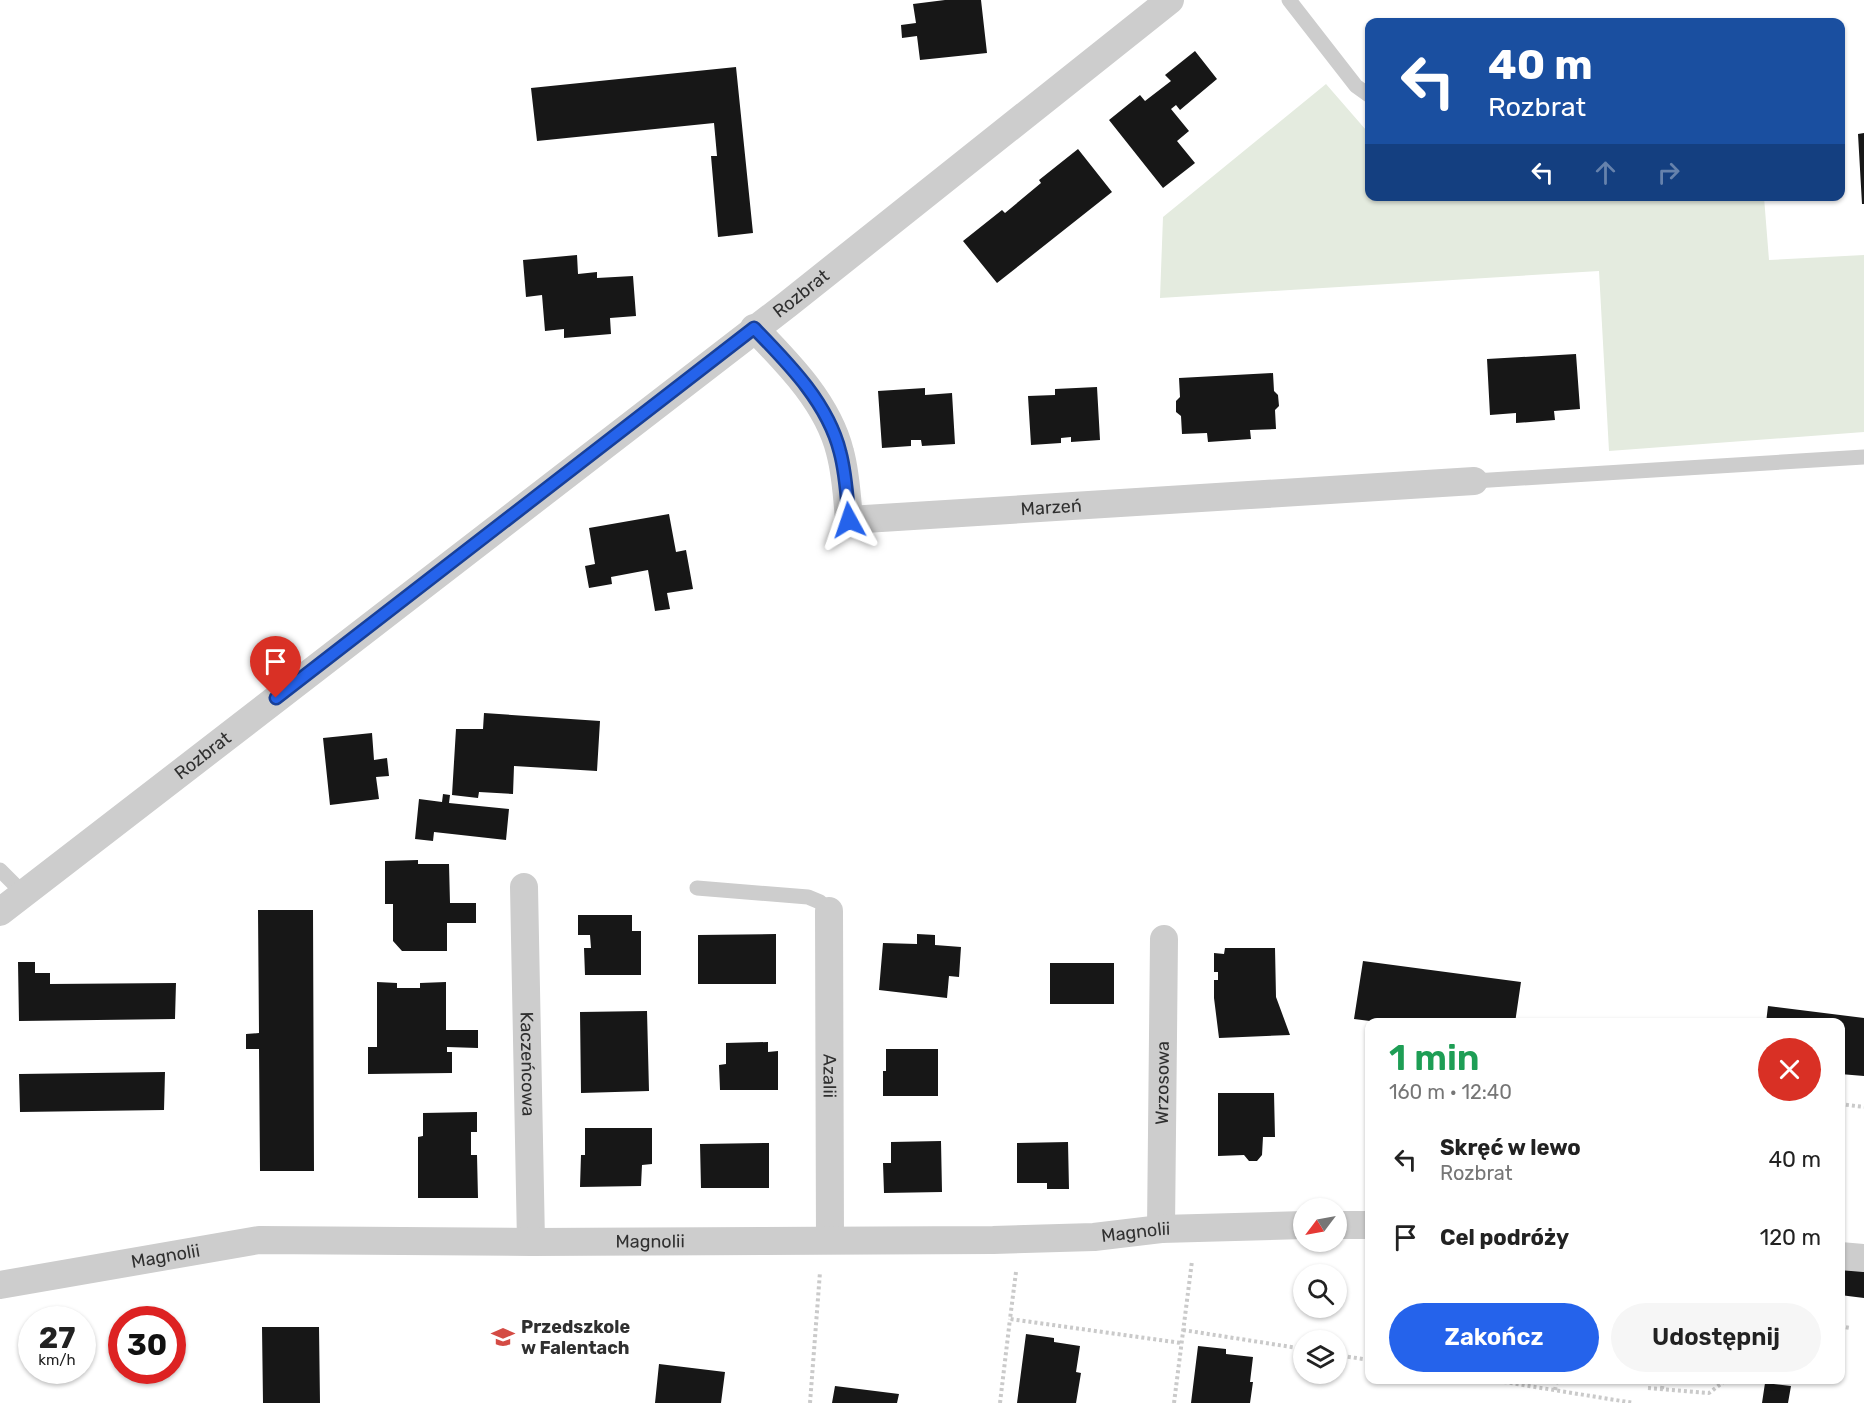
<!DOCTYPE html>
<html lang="pl">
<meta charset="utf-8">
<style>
body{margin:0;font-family:Rubik,sans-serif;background:#f6f6f6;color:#222;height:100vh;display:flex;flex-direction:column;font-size:22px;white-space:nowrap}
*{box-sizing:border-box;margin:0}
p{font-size:20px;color:#767676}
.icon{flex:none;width:33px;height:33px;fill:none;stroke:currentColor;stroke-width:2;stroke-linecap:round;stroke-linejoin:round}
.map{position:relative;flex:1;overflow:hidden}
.details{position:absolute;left:1365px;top:1018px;width:480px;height:366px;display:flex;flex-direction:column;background:#fff;border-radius:12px;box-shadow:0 2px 4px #0004}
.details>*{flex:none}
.banner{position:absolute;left:1365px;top:18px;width:480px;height:183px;border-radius:12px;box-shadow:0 2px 4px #0004;background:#1a4fa0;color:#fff;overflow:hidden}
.needle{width:39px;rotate:238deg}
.tools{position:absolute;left:1293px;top:1198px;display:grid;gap:12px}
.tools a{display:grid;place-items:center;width:54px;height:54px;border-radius:50%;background:#fff;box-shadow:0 2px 4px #0004;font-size:30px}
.speed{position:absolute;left:18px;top:1306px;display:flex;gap:12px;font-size:30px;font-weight:700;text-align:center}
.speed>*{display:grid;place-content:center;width:78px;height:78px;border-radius:50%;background:#fff;box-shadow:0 2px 4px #0004;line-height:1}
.speed small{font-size:15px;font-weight:400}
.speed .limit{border:9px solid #d22;background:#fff;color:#111}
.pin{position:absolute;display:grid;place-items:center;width:51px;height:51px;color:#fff;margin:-62px -26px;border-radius:50% 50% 50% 0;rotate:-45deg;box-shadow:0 0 6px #0007}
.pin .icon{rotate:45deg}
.me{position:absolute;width:66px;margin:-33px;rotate:355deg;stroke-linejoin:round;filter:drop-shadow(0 0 4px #0008)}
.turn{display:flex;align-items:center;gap:21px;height:126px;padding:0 24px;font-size:27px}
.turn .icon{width:78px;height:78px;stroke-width:2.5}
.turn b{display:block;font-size:42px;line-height:51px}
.lanes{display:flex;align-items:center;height:57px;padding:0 24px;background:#0003;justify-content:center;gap:30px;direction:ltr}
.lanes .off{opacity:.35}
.round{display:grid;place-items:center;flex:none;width:63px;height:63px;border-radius:32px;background:#f6f6f6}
.head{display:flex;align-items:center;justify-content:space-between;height:102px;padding:0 24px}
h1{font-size:36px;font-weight:600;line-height:45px;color:#1e9e55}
.cta{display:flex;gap:12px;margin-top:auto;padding:12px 24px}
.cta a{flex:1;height:69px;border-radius:36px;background:#2563eb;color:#fff;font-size:24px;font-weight:600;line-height:69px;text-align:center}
.cta a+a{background:#f6f6f6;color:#222}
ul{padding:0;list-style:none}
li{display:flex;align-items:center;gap:18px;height:78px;padding:0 24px}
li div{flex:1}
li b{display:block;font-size:22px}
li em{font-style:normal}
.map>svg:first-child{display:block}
</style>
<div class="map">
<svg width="1864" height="1403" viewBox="0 0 1864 1403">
<rect width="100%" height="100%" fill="#fff"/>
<path fill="#e4ebdf" d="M1326 84 1366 130H1369L1370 196 1764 197 1769 260 1864 255V432L1609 451 1599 271 1160 298 1163 217Z"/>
<path fill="#171717" d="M945 0H981L987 53 920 60 917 36 902 38 901 25 916 23 913 4Z
M1195 51 1217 79 1180 110 1176 105 1171 109 1189 131 1177 141 1195 163 1163 188 1109 120 1140 95 1145 101 1171 81 1165 75Z
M736 67 753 233 718 237 711 156H717L714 123 537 141 531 88Z
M1864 133V204H1862L1858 134Z
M1078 149 1112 192 997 283 963 241 1002 210 1005 213 1041 183 1039 180Z
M577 255 578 274 597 272V278L633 276 636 316 610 318 611 334 564 338V329L545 331 542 295 526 297 523 260Z
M1576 354 1580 409 1554 411 1555 420 1516 423V413L1490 415 1487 359Z
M1273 373 1274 391 1278 395 1279 406 1275 410 1276 429 1250 430 1251 439 1208 442 1207 433 1182 434 1181 416 1176 412V401L1180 397 1179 378Z
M1097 387 1100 440 1071 442V437L1061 438V443L1031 445 1028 396 1055 395V389Z
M925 388V395L952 393 955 444 922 446 921 440H911V446L882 448 878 391Z
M669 514 676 552 686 550 693 589 667 593 670 609 655 611 648 570 611 577 612 584 589 588 585 566 595 564 589 528Z
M484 713 600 721 597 771 514 766 513 794 479 792 478 798 452 795 456 729H483Z
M372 733 374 760 387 758 389 776 376 777 379 799 330 805 323 738Z
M443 794 450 795 449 803 509 809 506 840 434 832 433 841 415 839 419 799 442 802Z
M418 860V864H449L450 903H476V923H447V951H402L393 941V904H385V861Z
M258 910H313L314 1171H260L259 1049H246V1034L259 1033Z
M578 915H632V931H641V975H585L584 948H591L590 935H578Z
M776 934V984H698V935Z
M917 934 935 935V945L961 947 959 977 949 976 947 998 879 990 883 943 917 944Z
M1225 948H1275L1276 997 1290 1035 1219 1038 1214 998V980H1218V972H1214V953L1224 954Z
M1363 961 1521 982 1515 1023H1386L1354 1019Z
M18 962H35V973H50V984L176 983 175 1019 19 1021Z
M1050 963H1114V1004H1050Z
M377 982 397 983V988H420V983L446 982V1030H478V1048L447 1047V1052H452V1073L368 1074V1047H377Z
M1768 1006 1864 1018V1076L1840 1074V1023H1766Z
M647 1011 649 1091 581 1093 580 1012Z
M768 1042V1052L778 1051V1090H720L719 1065 726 1064V1043Z
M886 1049H938V1096H883V1071H886Z
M165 1072 164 1110 20 1112 19 1074Z
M1218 1093H1274L1275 1137H1263L1262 1155 1257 1161H1249L1244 1155 1218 1156Z
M477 1112V1132H471V1155H477L478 1198H418V1137L423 1136V1113Z
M585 1128H652V1164L642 1165 641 1186 580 1187 581 1155H585Z
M941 1141 942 1192 884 1193 883 1163H891V1142Z
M1068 1142 1069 1189H1047V1183H1017V1143Z
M769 1143V1188H701L700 1144Z
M1840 1266 1864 1269V1298L1840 1295Z
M262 1327H319L320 1403H263Z
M1026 1334 1054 1338V1342L1080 1346 1076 1372 1081 1373 1076 1403H1017Z
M1198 1346 1226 1349V1354L1253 1357 1250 1382H1253L1250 1403H1191Z
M659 1364 725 1372 721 1403H655Z
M1765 1383 1791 1386 1788 1403H1762Z
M835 1386 899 1394 897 1403H832Z"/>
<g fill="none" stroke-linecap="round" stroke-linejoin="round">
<path stroke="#cacaca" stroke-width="4" stroke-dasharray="3 3" stroke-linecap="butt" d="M1840 1104 1864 1107
M1016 1272 1010 1319 1181 1343
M1840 1326 1850 1328
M1183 1330 1304 1349
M1336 1355 1370 1360
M1492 1380 1634 1403
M1648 1388 1709 1393 1726 1380
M1662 1389 1663 1380
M1555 1390 1557 1380
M810 1403 820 1272
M1000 1403 1010 1319
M1174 1403 1192 1261"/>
<path stroke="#cdcdcd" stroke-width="15" d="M1289 0 1356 86 1370 96
M1474 481 1864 457
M0 870 23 893
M697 888 808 897 820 902 829 911"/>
<g stroke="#cdcdcd" stroke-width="28">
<path id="s1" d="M754 328C788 363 828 403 840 452 846 474 847 497 849 520L1474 481"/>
<path id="s2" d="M524 887 531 1242"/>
<path id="s3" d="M829 911 830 1240"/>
<path id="s4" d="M0 912 788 304 1170 0"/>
<path d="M1336 1225H1370"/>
<path id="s5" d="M1161 1229 1164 939"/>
<path d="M1840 1256 1864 1258"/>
<path id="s6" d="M0 1285 259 1240 531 1242 993 1240 1094 1237 1161 1229 1304 1225"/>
</g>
</g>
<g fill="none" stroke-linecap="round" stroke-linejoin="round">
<g stroke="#184099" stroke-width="15">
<path id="route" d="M276 698 754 328C788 363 828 403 840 452 846 474 847 497 849 520"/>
</g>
<use href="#route" stroke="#2563eb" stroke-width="10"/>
</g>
<defs>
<g id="school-bare" transform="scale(1.8)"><path d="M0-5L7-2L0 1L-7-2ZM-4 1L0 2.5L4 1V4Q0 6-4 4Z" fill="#d44b44" stroke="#fff" stroke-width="2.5" paint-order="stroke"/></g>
</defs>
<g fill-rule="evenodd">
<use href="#school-bare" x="503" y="1337"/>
</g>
<g text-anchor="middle" stroke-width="6" stroke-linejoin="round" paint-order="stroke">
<g font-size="18" fill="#303030" stroke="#fff">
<text dy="6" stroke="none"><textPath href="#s4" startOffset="1012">Rozbrat</textPath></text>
<text dy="6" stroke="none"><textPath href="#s1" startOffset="424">Marzeń</textPath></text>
<text dy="6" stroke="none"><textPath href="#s4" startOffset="256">Rozbrat</textPath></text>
<text dy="6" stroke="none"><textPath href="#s2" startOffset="177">Kaczeńcowa</textPath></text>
<text dy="6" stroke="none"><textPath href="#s3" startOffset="165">Azalii</textPath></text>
<text dy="6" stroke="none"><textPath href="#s5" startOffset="146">Wrzosowa</textPath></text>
<text dy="6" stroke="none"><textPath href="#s6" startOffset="1140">Magnolii</textPath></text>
<text dy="6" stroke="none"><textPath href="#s6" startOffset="654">Magnolii</textPath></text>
<text dy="6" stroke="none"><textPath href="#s6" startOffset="168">Magnolii</textPath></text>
</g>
<g font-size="18" font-weight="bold" fill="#303030" stroke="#fff" text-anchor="start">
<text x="521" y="1333">Przedszkole<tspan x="521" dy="21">w Falentach</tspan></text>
</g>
</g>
</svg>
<div class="tools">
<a><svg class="needle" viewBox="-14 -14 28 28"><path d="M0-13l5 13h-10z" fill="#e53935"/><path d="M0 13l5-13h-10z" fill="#767676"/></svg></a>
<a><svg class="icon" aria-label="search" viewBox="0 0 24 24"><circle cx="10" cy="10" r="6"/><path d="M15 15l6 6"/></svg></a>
<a><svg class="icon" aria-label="layers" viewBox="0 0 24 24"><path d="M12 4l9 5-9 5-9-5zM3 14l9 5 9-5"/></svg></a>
</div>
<div class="speed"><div>27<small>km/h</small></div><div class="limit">30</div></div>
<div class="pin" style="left:276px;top:698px;background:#d93025"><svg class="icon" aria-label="arrive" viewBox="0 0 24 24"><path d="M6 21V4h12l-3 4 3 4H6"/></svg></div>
<svg class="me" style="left:849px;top:520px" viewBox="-20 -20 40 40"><path d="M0-17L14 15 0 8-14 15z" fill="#2563eb" stroke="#fff" stroke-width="4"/></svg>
<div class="banner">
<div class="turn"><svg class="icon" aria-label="left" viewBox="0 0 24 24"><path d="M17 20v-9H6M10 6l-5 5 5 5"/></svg><div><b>40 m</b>Rozbrat</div></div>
<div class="lanes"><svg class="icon" aria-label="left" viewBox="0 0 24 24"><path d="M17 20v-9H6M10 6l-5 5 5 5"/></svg><svg class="icon off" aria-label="ahead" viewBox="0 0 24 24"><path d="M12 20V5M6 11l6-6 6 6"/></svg><svg class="icon off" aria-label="right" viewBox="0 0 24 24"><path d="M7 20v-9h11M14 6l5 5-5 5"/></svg></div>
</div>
<section class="details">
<div class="head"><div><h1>1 min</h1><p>160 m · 12:40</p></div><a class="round" style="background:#d93025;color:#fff"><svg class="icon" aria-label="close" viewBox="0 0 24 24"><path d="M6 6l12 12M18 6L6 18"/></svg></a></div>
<ul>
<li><svg class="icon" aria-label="left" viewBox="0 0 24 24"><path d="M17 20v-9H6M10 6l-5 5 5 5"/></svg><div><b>Skręć w lewo</b><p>Rozbrat</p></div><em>40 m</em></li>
<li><svg class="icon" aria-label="arrive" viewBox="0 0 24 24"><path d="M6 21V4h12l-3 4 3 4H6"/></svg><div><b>Cel podróży</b></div><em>120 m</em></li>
</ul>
<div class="cta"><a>Zakończ</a><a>Udostępnij</a></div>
</section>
</div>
